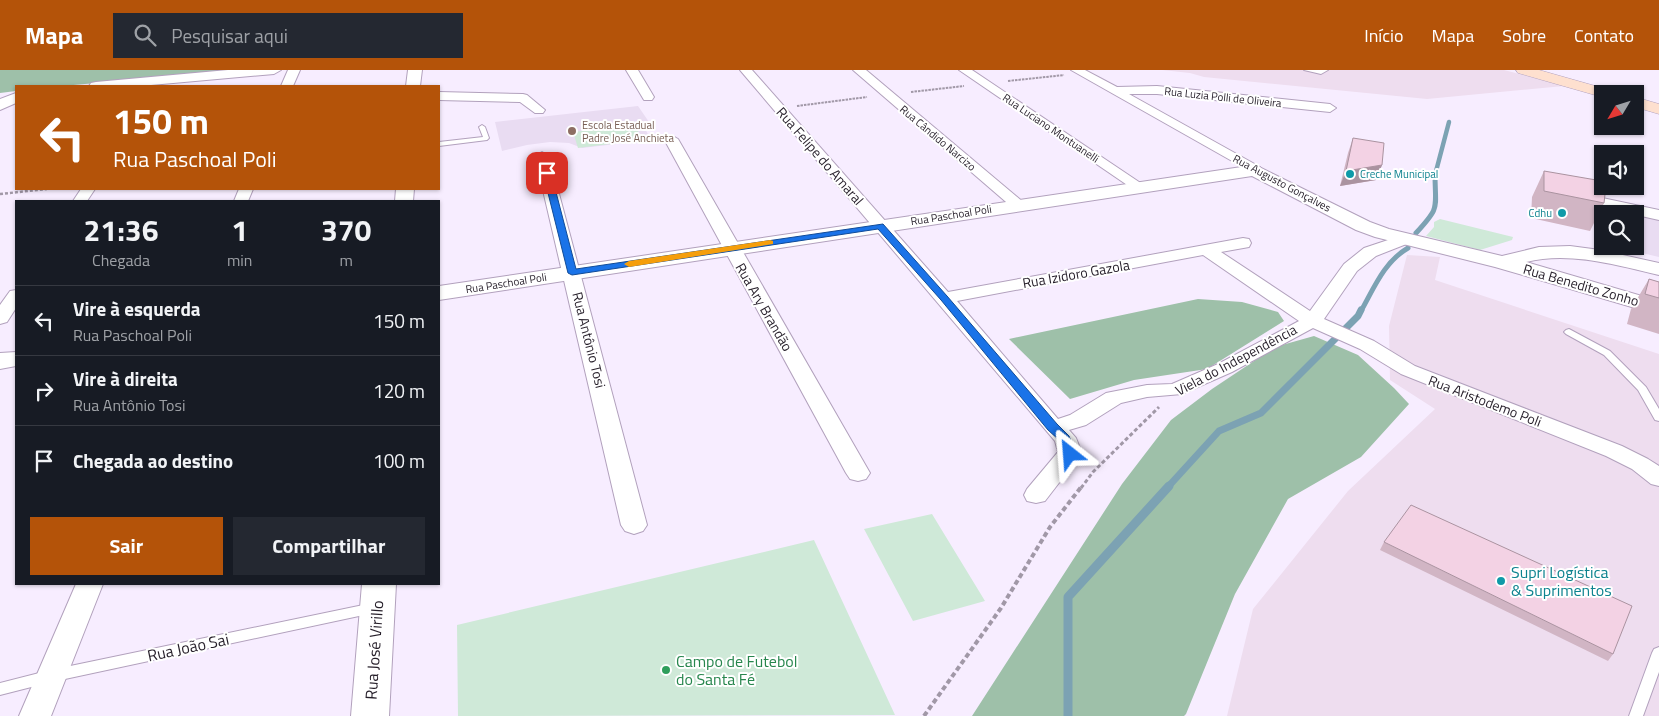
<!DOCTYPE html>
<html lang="pt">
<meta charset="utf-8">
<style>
body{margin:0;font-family:"Titillium Web",sans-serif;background:#242831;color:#f1f3f6;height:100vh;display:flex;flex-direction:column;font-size:19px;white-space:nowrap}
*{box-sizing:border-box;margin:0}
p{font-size:16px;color:#9ea1a6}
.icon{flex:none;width:28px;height:28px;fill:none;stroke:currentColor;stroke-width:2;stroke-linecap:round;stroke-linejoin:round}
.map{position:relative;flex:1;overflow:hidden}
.drawer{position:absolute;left:15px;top:130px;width:425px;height:385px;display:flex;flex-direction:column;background:#171b24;border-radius:0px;box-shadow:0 1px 4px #0004}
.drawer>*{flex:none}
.top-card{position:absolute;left:15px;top:15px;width:425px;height:105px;border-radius:0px;box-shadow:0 1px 4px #0004;background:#b45309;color:#fff;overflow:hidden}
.needle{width:32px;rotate:232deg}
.buttons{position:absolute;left:1594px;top:15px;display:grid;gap:10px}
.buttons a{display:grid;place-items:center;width:50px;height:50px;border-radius:0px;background:#171b24;box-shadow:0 1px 4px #0004;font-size:25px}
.pin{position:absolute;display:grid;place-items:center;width:42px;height:42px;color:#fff;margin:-21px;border-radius:10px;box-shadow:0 2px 8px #0006}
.me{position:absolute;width:55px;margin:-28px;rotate:332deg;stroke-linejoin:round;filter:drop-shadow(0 0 4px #0008)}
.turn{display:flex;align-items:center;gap:18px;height:105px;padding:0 15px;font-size:22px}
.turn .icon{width:65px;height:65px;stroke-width:2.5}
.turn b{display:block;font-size:35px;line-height:42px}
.eta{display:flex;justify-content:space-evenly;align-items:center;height:85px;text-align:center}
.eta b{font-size:30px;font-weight:700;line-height:35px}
.cta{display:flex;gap:10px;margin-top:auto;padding:10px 15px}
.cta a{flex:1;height:58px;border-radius:0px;background:#b45309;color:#fff;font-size:20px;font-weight:700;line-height:58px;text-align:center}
.cta a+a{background:#242831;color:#f1f3f6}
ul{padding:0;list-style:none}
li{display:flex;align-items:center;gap:15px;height:70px;padding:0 15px;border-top:1px solid #363941}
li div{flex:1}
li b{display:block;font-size:19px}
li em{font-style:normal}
header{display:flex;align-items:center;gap:30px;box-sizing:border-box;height:70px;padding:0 25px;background:#b45309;color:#fff}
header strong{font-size:24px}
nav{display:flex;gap:28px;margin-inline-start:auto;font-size:18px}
.search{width:350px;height:45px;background:#242831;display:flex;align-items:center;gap:12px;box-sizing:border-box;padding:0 18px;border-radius:0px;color:#9ea1a6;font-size:19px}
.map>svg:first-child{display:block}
</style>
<header>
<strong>Mapa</strong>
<div class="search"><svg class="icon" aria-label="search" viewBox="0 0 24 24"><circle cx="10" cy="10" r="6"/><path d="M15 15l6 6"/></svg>Pesquisar aqui</div>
<nav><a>Início</a><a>Mapa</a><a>Sobre</a><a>Contato</a></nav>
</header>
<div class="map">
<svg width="1659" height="646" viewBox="0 0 1659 646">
<rect width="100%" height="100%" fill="#f7edff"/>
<path fill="#eeddef" d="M1162 0H1504L1564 16 1427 29 1204 7 1190 3Z
M1407 185 1440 187 1435 210 1659 284V646H1227L1253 539 1348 421 1435 339 1390 310 1389 256Z"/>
<path fill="#e9dcf2" d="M638 36 649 52 642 53 651 70 582 78 569 73 550 72 527 75 502 81 495 52Z
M1635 144 1659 149V187L1612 176H1635Z"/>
<path fill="#cfe9d8" d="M635 55 642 70 578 78 573 62Z
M1440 149 1513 167 1512 170 1480 180 1426 166 1434 157V152Z
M932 444 985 531 913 551 864 459Z
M814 470 895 645 458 646 457 555Z"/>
<path fill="#9ec0a9" d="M0 0H246L62 16H16V21L0 23Z
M1198 229 1242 232 1278 242 1284 251 1207 299 1134 310 1070 329 1009 269Z
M1314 266 1358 285 1394 318 1409 334 1361 387 1288 429 1235 524 1186 644 1184 646H972L1122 414 1171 350 1212 319 1275 277Z"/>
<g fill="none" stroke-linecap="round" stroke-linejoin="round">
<path stroke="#7ca2b3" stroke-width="4.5" d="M1435 105 1449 52"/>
<path stroke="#7ca2b3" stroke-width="5" d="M1416 163C1441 136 1435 139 1435 104
M1361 241C1374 218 1384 192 1408 178"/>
<path stroke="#7ca2b3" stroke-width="7" d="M1167 418 1219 361 1261 343 1358 246 1361 240"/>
<path stroke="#7ca2b3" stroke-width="9" d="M1068 646V527L1169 416"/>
<g stroke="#b2a1bd" stroke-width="2">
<path id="service" d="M1304 0H1328L1321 4Z
M482 55 485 57 489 68 487 70 439 76V72L483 67 479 57Z
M1569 259 1610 281 1646 317 1659 339V351L1655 350 1638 320 1604 285 1566 264 1564 262 1566 260Z
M373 533 378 534 380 538 378 542 373 543 51 612 0 625V613L51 600Z
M1659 577V602L1643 646H1629L1652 583 1654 579Z"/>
</g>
<g stroke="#b2a1bd" stroke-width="2">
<path id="minor" d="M288 0H300L293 16H281Z
M626 0H638L654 27 652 30H644Z
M740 0H752L948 222 1243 168 1249 169 1251 173 1249 177 1221 182 1310 241 1344 194 1364 178 1397 167H1409L1411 170 1409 173 1376 186 1357 201 1324 249 1374 271 1415 296 1622 376 1648 389 1659 396V416L1651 414 1632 399 1606 386 1401 304 1360 279 1313 258 1232 302 1182 324 1147 327 1121 333 1086 355 1069 360 1076 368 1082 383 1045 431 1036 433 1027 431 1024 425 1027 419 1058 382 1055 371ZM1203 185 1299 251 1218 294 1172 314 1147 315 1106 323 1070 345 1058 349 957 231Z
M853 0H866L1023 132 1026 135 1023 138H1013Z
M959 0H972L1145 116 1143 119H1133Z
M1071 0H1085L1117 17 1157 16 1330 34 1336 38 1330 42 1157 24H1129L1260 97 1262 100 1260 103 1255 104Z
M439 22 523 24 527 25 545 40 543 43H535L520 32 439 30Z
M671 65 678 69 870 403 866 409 858 411 850 409 846 403 664 69Z
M542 82 549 86 647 455 643 461 634 464 625 461 621 455 535 86Z
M81 119H95L87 131H73Z
M239 119H253L248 131H234Z
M1593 126 1659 140V150L1588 134 1585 131 1588 128Z
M16 220V238L7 252 0 254V235L10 221Z
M76 514H103L51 646H19Z"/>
</g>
<g stroke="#b2a1bd" stroke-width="2">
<path id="tertiary" d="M228 0H281L274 4 140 16H89L91 13 96 12Z
M408 0H422L420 16H406Z
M16 23V33L0 40V29Z
M1255 95 1370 152 1389 159 1502 186 1539 177 1570 176 1600 180 1659 193V205C1617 195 1569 181 1526 192L1659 231V245L1495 197 1375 167 1356 160 1252 106 439 230V216Z
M396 119H414L413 131H395Z
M16 282V296L0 299V283Z
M362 514H396L389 646H351Z"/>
</g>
<g stroke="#b2a1bd" stroke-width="1">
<path id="secondary" d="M1516 0H1539L1613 21 1615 24H1602V27L1518 3Z
M1635 27 1659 34V44L1635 37Z"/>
</g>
<path stroke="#a198a7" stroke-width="2" stroke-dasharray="2.5 1" stroke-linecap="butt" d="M1008 11 1064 5
M911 22 964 16
M797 36 867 27"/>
<path stroke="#a198a7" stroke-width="2.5" stroke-dasharray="3 2" stroke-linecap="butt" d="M0 124 47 119"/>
<path stroke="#a198a7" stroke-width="3" stroke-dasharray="4 2.5" stroke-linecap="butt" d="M1081 418 1093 402 1159 337"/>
<path stroke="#a198a7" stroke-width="4" stroke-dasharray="5 3" stroke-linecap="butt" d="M924 646 1001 538 1050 457 1082 416"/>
<use href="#service" fill="#fff" fill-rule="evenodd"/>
<use href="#minor" fill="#fff" fill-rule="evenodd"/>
<use href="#tertiary" fill="#fff" fill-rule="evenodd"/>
<use href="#secondary" fill="#fee0cf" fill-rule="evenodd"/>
</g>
<path fill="#d1b5c4" d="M1353 68 1382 95 1376 110 1340 116 1348 83Z
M1544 101 1604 133 1590 161 1531 148 1532 127Z
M1649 209 1659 212V264L1627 254 1631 239Z
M1384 472 1613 584 1608 591 1380 480Z"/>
<path fill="#aa93a0" d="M1382 95 1376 110 1340 116 1346 101Z"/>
<path fill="#f3d2e4" stroke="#aa93a0" d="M1353 68 1384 73 1382 95 1346 101Z
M1544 101 1602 111V116H1606L1604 133 1544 121Z
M1649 209 1659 212V228L1645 224Z
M1411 435 1632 536 1613 584 1384 472Z"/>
<path fill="#1a73e8" stroke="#114b97" d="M547 100 551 103 576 199 883 154 947 226 1057 354 1069 366 1076 384 1070 387 1065 386 1059 370 1048 360 941 230 878 159 572 205 568 203 543 103Z"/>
<path fill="#f59e0b" d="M770 170 773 171V174L629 197 624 194 629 191Z"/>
<circle fill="#8d6e63" stroke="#fff" stroke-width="2" cx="572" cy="61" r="5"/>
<g fill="#0f9aa8" stroke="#fff" stroke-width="2">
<circle cx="1350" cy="104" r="5"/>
<circle cx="1562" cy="143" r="5"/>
<circle cx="1501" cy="511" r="5"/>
</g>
<circle fill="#2e9e5b" stroke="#fff" stroke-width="2" cx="666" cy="600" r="5"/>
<g text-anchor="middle" stroke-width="4" stroke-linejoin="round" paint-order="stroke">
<g font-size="11" fill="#251e29" stroke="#fff">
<text transform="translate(1223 27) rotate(6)" y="4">Rua Luzia Polli de Oliveira</text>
<text transform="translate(1051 58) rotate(34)" y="4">Rua Luciano Montuanelli</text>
<text transform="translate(938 68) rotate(40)" y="4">Rua Cândido Narcizo</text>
<text transform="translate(1282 113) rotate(28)" y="4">Rua Augusto Gonçalves</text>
<text transform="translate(951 145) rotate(-9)" y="4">Rua Paschoal Poli</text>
<text transform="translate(506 213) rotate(-9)" y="4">Rua Paschoal Poli</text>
</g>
<g font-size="11" fill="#785e54" stroke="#fff" text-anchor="start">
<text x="582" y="59">Escola Estadual<tspan x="582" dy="13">Padre José Anchieta</tspan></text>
</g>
<g font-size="11" fill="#0d838f" stroke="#fff" text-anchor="start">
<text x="1360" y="108">Creche Municipal</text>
<text x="1552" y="147" text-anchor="end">Cdhu</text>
</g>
<g font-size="14" fill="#251e29" stroke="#fff">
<text transform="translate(820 86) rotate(49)" y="5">Rua Felipe do Amaral</text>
<text transform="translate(1076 204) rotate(-10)" y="5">Rua Izidoro Gazola</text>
<text transform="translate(1581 215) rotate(16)" y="5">Rua Benedito Zonho</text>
<text transform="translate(764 237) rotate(60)" y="5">Rua Ary Brandão</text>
<text transform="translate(589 270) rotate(76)" y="5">Rua Antônio Tosi</text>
<text transform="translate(1236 290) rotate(-28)" y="5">Viela do Independência</text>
<text transform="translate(1485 331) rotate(21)" y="5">Rua Aristodemo Poli</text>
</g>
<g font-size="16" fill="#0d838f" stroke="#fff" text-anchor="start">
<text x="1511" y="508">Supri Logística<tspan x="1511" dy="18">&amp; Suprimentos</tspan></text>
</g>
<g font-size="16" fill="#251e29" stroke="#fff">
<text transform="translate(188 577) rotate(-12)" y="6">Rua João Sai</text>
<text transform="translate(374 580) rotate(-86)" y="6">Rua José Virillo</text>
</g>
<g font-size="16" fill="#27864d" stroke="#fff" text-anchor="start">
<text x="676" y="597">Campo de Futebol<tspan x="676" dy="18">do Santa Fé</tspan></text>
</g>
</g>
</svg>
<div class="buttons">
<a><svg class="needle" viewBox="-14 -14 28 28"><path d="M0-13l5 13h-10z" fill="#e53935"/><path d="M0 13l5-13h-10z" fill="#9ea1a6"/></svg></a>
<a><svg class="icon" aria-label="sound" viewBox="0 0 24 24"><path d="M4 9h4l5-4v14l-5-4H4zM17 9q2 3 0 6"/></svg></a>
<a><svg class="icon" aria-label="search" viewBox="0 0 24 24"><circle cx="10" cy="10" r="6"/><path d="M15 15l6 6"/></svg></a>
</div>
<div class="pin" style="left:547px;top:103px;background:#d93025"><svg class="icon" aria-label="arrive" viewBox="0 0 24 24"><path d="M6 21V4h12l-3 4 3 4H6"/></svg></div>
<svg class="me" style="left:1070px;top:384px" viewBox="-20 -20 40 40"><path d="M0-17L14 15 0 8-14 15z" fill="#1a73e8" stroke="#fff" stroke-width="4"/></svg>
<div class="top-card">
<div class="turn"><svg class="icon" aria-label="left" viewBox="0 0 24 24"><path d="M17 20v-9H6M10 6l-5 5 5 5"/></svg><div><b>150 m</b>Rua Paschoal Poli</div></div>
</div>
<section class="drawer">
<div class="eta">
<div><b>21:36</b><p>Chegada</p></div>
<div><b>1</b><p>min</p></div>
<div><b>370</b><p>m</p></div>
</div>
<ul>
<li><svg class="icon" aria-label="left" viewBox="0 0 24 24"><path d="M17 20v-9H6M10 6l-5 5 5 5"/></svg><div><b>Vire à esquerda</b><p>Rua Paschoal Poli</p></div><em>150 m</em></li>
<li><svg class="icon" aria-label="right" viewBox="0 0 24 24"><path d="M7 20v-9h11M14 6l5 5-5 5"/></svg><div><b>Vire à direita</b><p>Rua Antônio Tosi</p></div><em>120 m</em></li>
<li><svg class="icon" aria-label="arrive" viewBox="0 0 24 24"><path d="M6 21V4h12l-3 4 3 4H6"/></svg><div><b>Chegada ao destino</b></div><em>100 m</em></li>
</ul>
<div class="cta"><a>Sair</a><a>Compartilhar</a></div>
</section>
</div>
